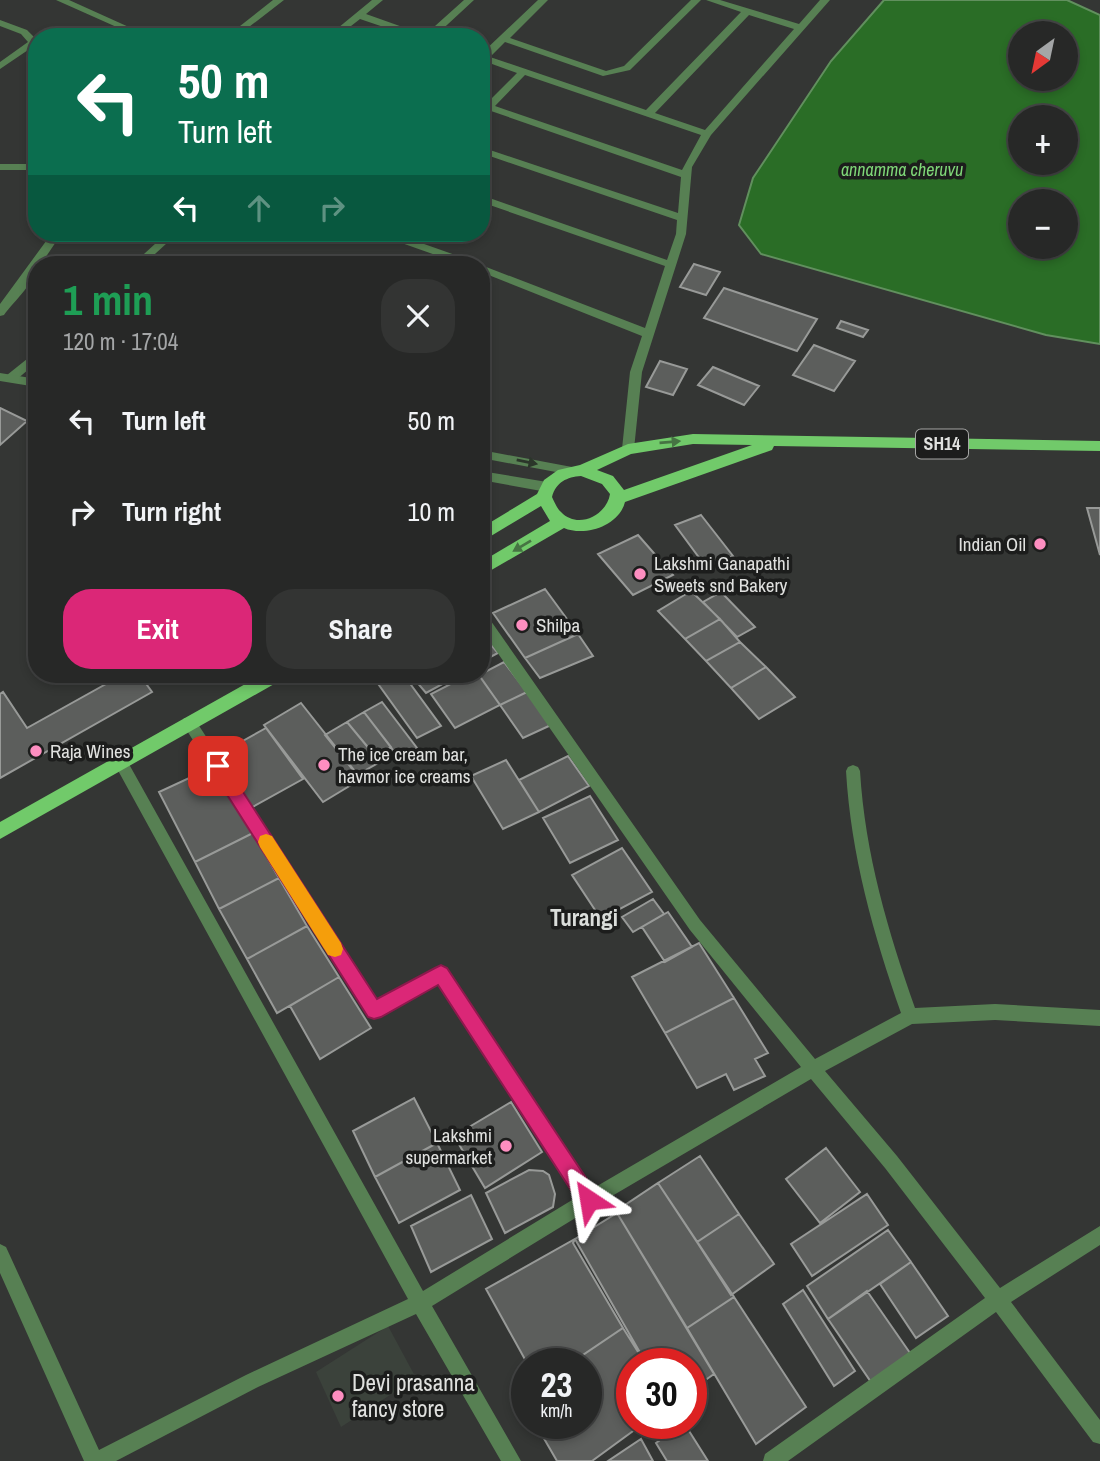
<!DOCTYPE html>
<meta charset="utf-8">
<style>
body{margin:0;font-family:"Archivo Narrow",sans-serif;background:#333433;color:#f1f3f6;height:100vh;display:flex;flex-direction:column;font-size:26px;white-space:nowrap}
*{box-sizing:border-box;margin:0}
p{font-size:23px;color:#a4a6a7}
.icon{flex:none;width:38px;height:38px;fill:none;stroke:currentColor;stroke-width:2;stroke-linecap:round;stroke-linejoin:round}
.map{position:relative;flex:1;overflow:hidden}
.panel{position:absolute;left:28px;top:256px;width:462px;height:427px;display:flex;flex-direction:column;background:#272827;border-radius:28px;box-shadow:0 4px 10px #0003,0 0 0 2px #434444}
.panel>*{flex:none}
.guide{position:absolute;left:28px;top:28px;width:462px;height:214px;border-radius:28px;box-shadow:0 4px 10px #0003,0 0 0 2px #434444;background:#0b6e4f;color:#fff;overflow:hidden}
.needle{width:46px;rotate:213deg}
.tools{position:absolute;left:1008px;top:21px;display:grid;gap:14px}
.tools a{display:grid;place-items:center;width:70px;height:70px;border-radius:50%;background:#272827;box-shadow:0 4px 10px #0003,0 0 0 2px #434444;font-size:35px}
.speed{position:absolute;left:511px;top:1348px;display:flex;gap:14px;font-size:35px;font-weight:700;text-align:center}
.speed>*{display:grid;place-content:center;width:91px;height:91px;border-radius:50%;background:#272827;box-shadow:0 4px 10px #0003,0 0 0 2px #434444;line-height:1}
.speed small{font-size:18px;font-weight:400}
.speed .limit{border:10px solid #d22;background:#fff;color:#111}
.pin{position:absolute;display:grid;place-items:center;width:60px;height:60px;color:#fff;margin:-30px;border-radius:14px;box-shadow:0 4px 10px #0006}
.me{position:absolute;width:77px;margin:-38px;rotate:327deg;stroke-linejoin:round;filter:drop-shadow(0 0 5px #0008)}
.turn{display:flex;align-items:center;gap:24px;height:147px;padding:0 35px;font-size:32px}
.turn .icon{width:91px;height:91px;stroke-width:2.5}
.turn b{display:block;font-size:49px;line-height:60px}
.lanes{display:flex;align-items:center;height:66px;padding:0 35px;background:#0003;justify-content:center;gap:35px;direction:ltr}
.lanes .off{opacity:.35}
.round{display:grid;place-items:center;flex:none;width:74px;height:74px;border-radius:28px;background:#333433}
.head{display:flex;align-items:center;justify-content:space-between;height:119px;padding:0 35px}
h1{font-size:42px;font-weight:700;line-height:52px;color:#1e9e55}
.button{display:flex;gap:14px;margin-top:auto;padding:14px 35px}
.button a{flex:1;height:80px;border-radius:28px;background:#db2777;color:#fff;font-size:28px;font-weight:700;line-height:80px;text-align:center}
.button a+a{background:#333433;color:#f1f3f6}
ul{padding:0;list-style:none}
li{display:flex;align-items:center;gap:21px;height:91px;padding:0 35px}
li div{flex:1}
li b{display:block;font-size:26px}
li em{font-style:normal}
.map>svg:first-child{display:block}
</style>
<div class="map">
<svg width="1100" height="1461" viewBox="0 0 1100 1461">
<rect width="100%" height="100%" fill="#343634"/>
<path fill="#3b423b" d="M388 1326 416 1378 341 1427 316 1372Z"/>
<path fill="#2a6d26" stroke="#61905e" stroke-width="2" fill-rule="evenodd" d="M884 0H1067L1100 15V344L1046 335 761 254 739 225 753 178 831 61ZM1020 33H1066V79H1020ZM1020 117H1066V163H1020ZM1020 201H1066V247H1020Z"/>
<path fill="#5c5e5c" stroke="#989a98" stroke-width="2" d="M694 264 720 272 706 295 680 287Z
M724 288 817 319 797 351 704 318Z
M841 321 868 330 863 337 837 328Z
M814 345 855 361 834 391 793 375Z
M660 361 687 369 673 395 646 387Z
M713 367 759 386 744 405 698 385Z
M0 408 27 421 0 445Z
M1087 508H1100V555Z
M701 515 733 556 706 567 675 525Z
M638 535 673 575 633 595 598 554Z
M545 589 578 634 525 658 493 613Z
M691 591 720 619 685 639 658 611Z
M721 592 755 627 737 637 703 602Z
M720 619 740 642 706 661 685 639Z
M481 633 498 653 481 662Z
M578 634 593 656 540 678 525 658Z
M740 642 766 667 731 688 706 661Z
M504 662 527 692 500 705 479 675Z
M766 667 795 697 759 719 731 688Z
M124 674H139L152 692 0 778V694L3 692 27 728Z
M371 674H403L441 726 417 738Z
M410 674H461L426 693Z
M470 674H478L500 705 455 728 431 694Z
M527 692 551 725 523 738 500 705Z
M382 702 417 748 399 758 364 712Z
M301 703 361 779 323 802 264 725Z
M364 712 391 747 376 757 347 722Z
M347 722 380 762 357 775 325 735Z
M266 728 303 779 249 809 214 757Z
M568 756 589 786 539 812 519 780Z
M506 760 539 812 503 829 471 776Z
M215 766 253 833 195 862 159 792Z
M590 796 618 840 570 863 543 818Z
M253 833 279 878 219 909 195 862Z
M622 848 652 892 601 919 572 875Z
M279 878 307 926 247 959 219 909Z
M653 899 664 914 633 932 622 917Z
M668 912 692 947 665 962 642 927Z
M307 926 339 977 277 1013 247 959Z
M699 943 734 998 665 1033 632 977Z
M339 977 371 1028 320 1059 290 1006Z
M734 998 768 1053 755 1059 765 1076 734 1090 726 1074 697 1088 665 1033Z
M414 1098 437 1143 375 1177 353 1131Z
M511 1102 542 1152 485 1188 454 1136Z
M437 1143 460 1190 399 1223 375 1177Z
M826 1148 860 1192 820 1223 786 1179Z
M700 1156 739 1214 697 1242 658 1183Z
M529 1170 543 1171 549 1175 555 1194 553 1207 505 1233 486 1193Z
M658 1183 734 1297 687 1328 617 1213H613Z
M867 1194 888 1225 812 1276 791 1244Z
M471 1195 492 1239 431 1272 411 1226Z
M617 1213 714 1374 691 1390V1363H646L575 1239Z
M739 1214 774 1264 731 1295 697 1242Z
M888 1230 911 1262 828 1319 807 1286Z
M575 1239 573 1243 623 1328 571 1363H527L486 1289Z
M911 1262 948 1316 916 1338 880 1284Z
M803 1290 855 1371 834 1386 783 1304Z
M867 1291 910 1353 871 1382 828 1319Z
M734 1297 806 1407 756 1444 687 1328Z
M623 1328 645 1363H632V1423H644L592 1461H557L535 1423H586V1363H571Z
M684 1423 708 1461H667L656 1443Z
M641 1439 653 1461H608Z"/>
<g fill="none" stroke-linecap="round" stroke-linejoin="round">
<path fill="#578053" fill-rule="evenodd" d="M56 0H69L151 37H139Z
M273 0H284L236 37H226Z
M372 0H383L366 14 425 35 464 0H474L434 37H413L360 19 337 37H327Z
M538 0H548L510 38 606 71 624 66 691 0H701L630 70 603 76 505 42 490 57 646 110 741 12 706 0H720L799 24 820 0H830L711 135 692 167 686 234 642 372 634 449 628 453 622 449 630 372 642 336 481 272V265L645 328 665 266 481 202V195L667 260 676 234 677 220 481 153V147L678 213 681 177 491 111 481 118V109L517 73 481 60V54ZM749 15 794 29 705 130 655 113ZM525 75 701 135 682 170 495 106Z
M0 20 27 30 37 40V47L34 46 0 69V62L28 42 21 34 0 26Z
M0 164H37V170H0Z
M52 233H62L41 264H37C37 281 14 301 4 315L0 316V304Z
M167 233H178L144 264H133Z
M378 233H393L475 262 476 264H461L379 235Z
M37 351V362L15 381H7V375Z
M481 613 486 614 700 920 815 1059 901 1013C873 933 851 855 846 771L848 767 853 765 858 767 860 771C865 854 888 931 915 1008L995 1004 1100 1010V1026L995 1020 912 1024 825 1071 897 1156 1000 1288 1100 1226V1245L1011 1302 1100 1420V1444L1093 1442 996 1312 788 1461H763L765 1454 985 1298 885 1168 811 1079 595 1206 432 1306 521 1461H501L416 1314 258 1387 116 1461H84L0 1273V1244L6 1247 99 1450 246 1375 408 1299 115 765 113 761 115 757 120 755 125 757 423 1291 577 1197 438 984 380 1016 374 1019 368 1016 184 726 182 722 184 718H194L377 1001 435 969 441 967 447 969 592 1189 801 1067 690 930 481 629Z"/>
<path fill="#578053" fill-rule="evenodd" d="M0 373 37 379V387L0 381Z
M481 450 572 467 578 471 572 475 481 458Z
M481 471 547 482 553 487 547 492 481 480Z"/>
<path fill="#71ca6a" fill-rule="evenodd" d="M693 434 1100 441V451L774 446 772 450 625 502C619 526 585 537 564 528L481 576V562L550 521 541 506 481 542V528L537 494 544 480 558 470 580 465 628 444ZM693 444 752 445 624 490 613 476 597 470 631 454ZM581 476 602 484 610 494C607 515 578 530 561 512 557 509 554 501 552 497 556 482 567 477 581 476Z
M263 674H286L283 679 0 839V822Z"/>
</g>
<defs><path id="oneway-solid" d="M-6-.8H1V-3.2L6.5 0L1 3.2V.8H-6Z" transform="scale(1.75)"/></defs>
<g fill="#467443">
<use href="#oneway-solid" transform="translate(670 442) rotate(-5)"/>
<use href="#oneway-solid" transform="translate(522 546) rotate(149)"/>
</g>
<use fill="#2b362a" href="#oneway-solid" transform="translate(527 462) rotate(11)"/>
<path fill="#db2777" stroke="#8e194d" stroke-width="2" d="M218 759 223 761 377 999 435 968 441 965 447 968 596 1193 599 1200 596 1207 589 1210 582 1207 438 985 381 1017 374 1019 368 1017 212 771 210 766 212 761Z"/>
<path fill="#f59e0b" d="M266 834 272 836 341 943 343 949 341 955 335 957 328 955 260 847 258 842 260 836Z"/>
<g fill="#fd8ec0" stroke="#1c1d1c" stroke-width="2.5">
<circle cx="1040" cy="544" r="7"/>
<circle cx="640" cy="574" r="7"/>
<circle cx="522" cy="625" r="7"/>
<circle cx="36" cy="751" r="7"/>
<circle cx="324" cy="765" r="7"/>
<circle cx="506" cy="1146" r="7"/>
<circle cx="338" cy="1396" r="7"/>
</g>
<g text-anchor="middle" stroke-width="7" stroke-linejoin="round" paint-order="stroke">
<g font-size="18" font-style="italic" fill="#7fd778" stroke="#1c1d1c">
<text x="902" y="176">annamma cheruvu</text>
</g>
<rect fill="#1c1d1c" stroke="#a5a6a4" stroke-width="2" x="916" y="429.5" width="52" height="29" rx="5"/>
<g font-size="18" font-weight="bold" fill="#e0e1df">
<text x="942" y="450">SH14</text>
</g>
<g font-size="19" fill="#e0e1df" stroke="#1c1d1c" text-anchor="start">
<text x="1026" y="551" text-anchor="end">Indian Oil</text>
<text x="654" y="570">Lakshmi Ganapathi<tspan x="654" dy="22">Sweets snd Bakery</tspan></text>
<text x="536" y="632">Shilpa</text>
<text x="50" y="758">Raja Wines</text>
<text x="338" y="761">The ice cream bar,<tspan x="338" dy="22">havmor ice creams</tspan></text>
<text x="492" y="1142" text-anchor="end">Lakshmi<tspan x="492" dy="22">supermarket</tspan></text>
</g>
<g font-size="23" font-weight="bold" fill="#daddda" stroke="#1c1d1c">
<text x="584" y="926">Turangi</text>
</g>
<g font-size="23" fill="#e0e1df" stroke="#1c1d1c" text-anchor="start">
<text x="352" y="1391">Devi prasanna<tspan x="352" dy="26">fancy store</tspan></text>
</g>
</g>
</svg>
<div class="tools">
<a><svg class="needle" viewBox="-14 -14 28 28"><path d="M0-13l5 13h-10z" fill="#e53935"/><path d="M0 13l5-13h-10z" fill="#a4a6a7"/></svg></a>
<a>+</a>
<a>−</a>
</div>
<div class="speed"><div>23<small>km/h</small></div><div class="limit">30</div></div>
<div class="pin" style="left:218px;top:766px;background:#d93025"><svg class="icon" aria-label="arrive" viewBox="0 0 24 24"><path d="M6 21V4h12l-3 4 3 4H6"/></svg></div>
<svg class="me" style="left:589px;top:1200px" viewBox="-20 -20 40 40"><path d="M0-17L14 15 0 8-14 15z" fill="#db2777" stroke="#fff" stroke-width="4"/></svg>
<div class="guide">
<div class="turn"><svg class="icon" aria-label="left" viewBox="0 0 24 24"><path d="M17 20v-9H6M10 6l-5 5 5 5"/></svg><div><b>50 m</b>Turn left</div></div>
<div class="lanes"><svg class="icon" aria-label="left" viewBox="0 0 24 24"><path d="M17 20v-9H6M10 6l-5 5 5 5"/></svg><svg class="icon off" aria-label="ahead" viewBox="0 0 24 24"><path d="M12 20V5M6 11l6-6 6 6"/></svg><svg class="icon off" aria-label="right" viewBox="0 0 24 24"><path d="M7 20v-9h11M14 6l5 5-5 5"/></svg></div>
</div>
<section class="panel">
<div class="head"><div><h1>1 min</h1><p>120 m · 17:04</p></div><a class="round"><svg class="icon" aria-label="close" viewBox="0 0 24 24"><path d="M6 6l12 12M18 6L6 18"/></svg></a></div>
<ul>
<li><svg class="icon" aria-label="left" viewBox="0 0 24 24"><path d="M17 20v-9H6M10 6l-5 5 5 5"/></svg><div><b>Turn left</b></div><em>50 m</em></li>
<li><svg class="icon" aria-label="right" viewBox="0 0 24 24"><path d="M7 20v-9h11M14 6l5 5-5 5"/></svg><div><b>Turn right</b></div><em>10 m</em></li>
</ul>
<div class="button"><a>Exit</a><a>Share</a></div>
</section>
</div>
